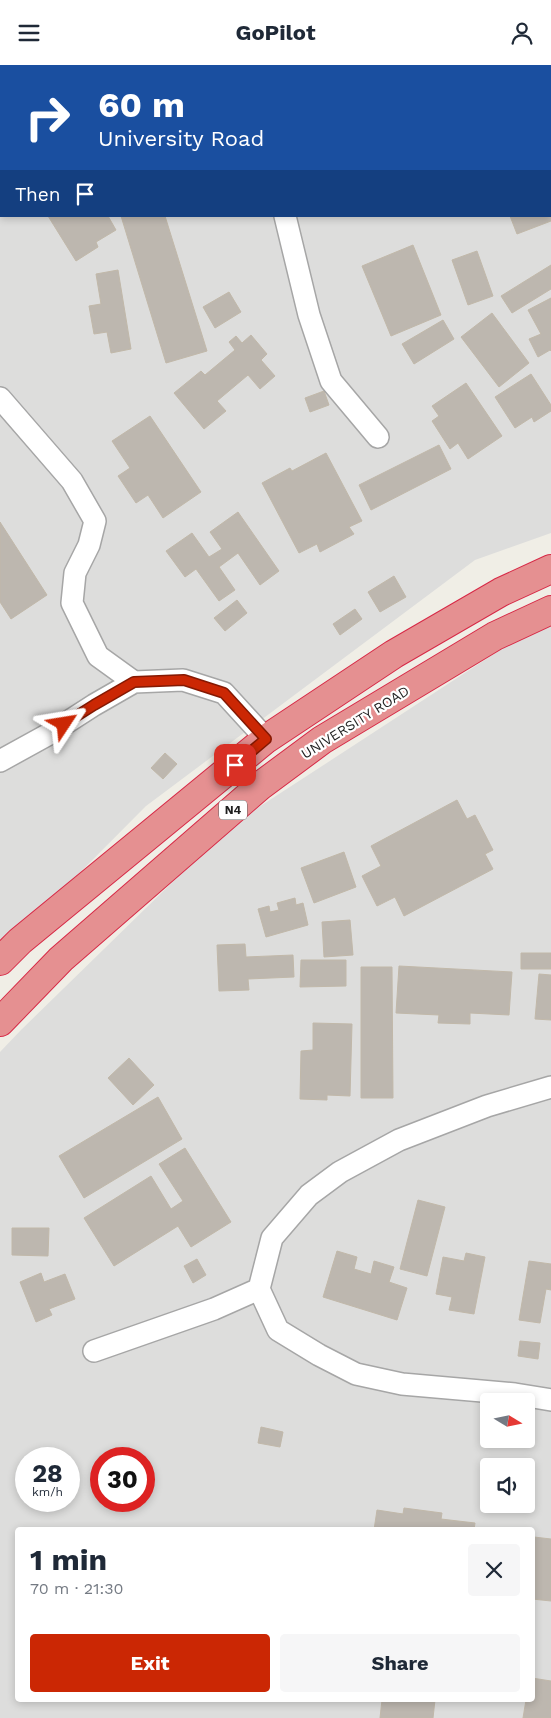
<!DOCTYPE html>
<meta charset="utf-8">
<style>
body{margin:0;font-family:"Work Sans",sans-serif;background:#f6f6f7;color:#1f2937;height:100vh;display:flex;flex-direction:column;font-size:19px;white-space:nowrap}
*{box-sizing:border-box;margin:0}
p{font-size:16px;color:#747a83}
.icon{flex:none;width:28px;height:28px;fill:none;stroke:currentColor;stroke-width:2;stroke-linecap:round;stroke-linejoin:round}
.map{position:relative;flex:1;overflow:hidden}
.drawer{position:absolute;left:15px;top:1462px;width:520px;height:175px;display:flex;flex-direction:column;background:#fff;border-radius:5px;box-shadow:0 2px 8px #0003}
.drawer>*{flex:none}
.hud{position:absolute;left:0px;top:0px;width:551px;height:152px;box-shadow:0 2px 8px #0003;background:#1a4fa0;color:#fff;overflow:hidden}
.needle{width:32px;rotate:100deg}
.fabs{position:absolute;left:480px;top:1328px;display:grid;gap:10px}
.fabs a{display:grid;place-items:center;width:55px;height:55px;border-radius:5px;background:#fff;box-shadow:0 2px 8px #0003;font-size:25px}
.speed{position:absolute;left:15px;top:1382px;display:flex;gap:10px;font-size:25px;font-weight:700;text-align:center}
.speed>*{display:grid;place-content:center;width:65px;height:65px;border-radius:50%;background:#fff;box-shadow:0 2px 8px #0003;line-height:1}
.speed small{font-size:12px;font-weight:400}
.speed .limit{border:8px solid #d22;background:#fff;color:#111}
.pin{position:absolute;display:grid;place-items:center;width:42px;height:42px;color:#fff;margin:-21px;border-radius:10px;box-shadow:0 2px 8px #0006}
.me{position:absolute;width:55px;margin:-28px;rotate:57deg;stroke-linejoin:round;filter:drop-shadow(0 0 4px #0008)}
.turn{display:flex;align-items:center;gap:18px;height:105px;padding:0 15px;font-size:22px}
.turn .icon{width:65px;height:65px;stroke-width:2.5}
.turn b{display:block;font-size:35px;line-height:42px}
.then{display:flex;align-items:center;height:48px;padding:0 15px;background:#0003;gap:10px;font-size:19px}
.round{display:grid;place-items:center;flex:none;width:52px;height:52px;border-radius:5px;background:#f6f6f7}
.headline{display:flex;align-items:center;justify-content:space-between;height:85px;padding:0 15px}
h1{font-size:30px;font-weight:700;line-height:38px}
.primary-button{display:flex;gap:10px;margin-top:auto;padding:10px 15px}
.primary-button a{flex:1;height:58px;border-radius:5px;background:#cb2704;color:#fff;font-size:20px;font-weight:700;line-height:58px;text-align:center}
.primary-button a+a{background:#f6f6f7;color:#1f2937}
header{display:flex;justify-content:space-between;align-items:center;height:65px;padding:0 15px;background:#fff;font-size:22px;font-weight:700}
.map>svg:first-child{display:block}
</style>
<header><svg class="icon" aria-label="menu" viewBox="0 0 24 24"><path d="M4 6h16M4 12h16M4 18h16"/></svg>GoPilot<svg class="icon" aria-label="person" viewBox="0 0 24 24"><circle cx="12" cy="8" r="4"/><path d="M4 21q1-7 8-7t8 7"/></svg></header>
<div class="map">
<svg width="551" height="1653" viewBox="0 0 551 1653">
<rect width="100%" height="100%" fill="#f0eee6"/>
<path fill="#dddddc" fill-rule="evenodd" d="M0 0H551V468L475 495 146 741 0 888ZM1 1H550V151H1Z
M551 559V1653H0V987L21 965 230 761 514 576ZM489 1336H526V1374H489ZM26 1394H69V1436H26ZM101 1394H144V1436H101ZM489 1401H526V1439H489ZM18 1465H532V1635H18Z"/>
<path fill="#bdb7af" stroke="#c1b8a9" d="M183 0H233V1H183Z
M283 0H362V1H283Z
M551 103V156L517 169 510 151H550Z
M48 151H108L116 165 96 177 98 182 76 196Z
M121 151H165L207 286 166 298Z
M413 180 441 250 391 271 362 201Z
M477 186 493 231 468 240 452 195Z
M551 200V224L512 248 501 231Z
M118 205 131 284 111 288 107 267 94 269 89 241 101 239 96 209Z
M229 227 241 247 215 263 203 242Z
M551 233V286L550 285 538 292 529 274 541 269 528 245Z
M492 248 529 298 499 322 461 272Z
M443 255 454 274 414 299 402 279Z
M251 270 267 289 261 295 275 311 260 324 248 310 217 336 226 346 204 364 174 328 201 306 205 310 235 285 229 277 236 271 242 278Z
M531 309 551 340V346L534 357 532 352 515 363 495 332Z
M466 318 502 371 468 394 458 378 450 384 432 356 439 351 432 341Z
M324 326 329 340 310 347 305 333Z
M150 351 201 427 163 453 148 430 136 438 118 411 130 403 112 376Z
M439 380 451 404 371 445 359 420Z
M326 388 362 456 349 462 354 469 320 487 317 479 299 488 262 418 290 403 292 406Z
M238 447 279 506 260 520 238 488 219 502 235 525 219 536 196 504 185 512 166 486 192 468 209 492 222 484 210 467Z
M0 457 47 530 11 554 0 537Z
M394 511 406 532 380 547 368 527Z
M237 535 247 548 225 566 214 553Z
M355 544 362 554 340 570 333 559Z
M165 688 177 699 163 714 151 703Z
M457 735 467 754 475 750 493 785 485 789 493 804 404 851 395 832 377 841 362 811 381 801 371 781Z
M344 787 356 822 314 838 301 803Z
M295 833 296 840 303 838 308 860 266 872 258 844 269 841 270 847 279 845 277 838Z
M350 855 353 890 324 892 322 857Z
M245 879 246 892 293 890 294 912 248 914 249 925 219 926 217 880Z
M521 888H551V904H521Z
M301 895H346V921L300 922Z
M399 901 512 907 509 950 470 948V959L438 958 439 950 396 948Z
M361 902H392L393 1033H361Z
M539 909 551 910V955L535 954Z
M313 958 352 959 350 1031 327 1030V1035L300 1034 301 986 313 985Z
M129 993 154 1020 133 1040 108 1013Z
M158 1032 182 1074 84 1133 59 1091Z
M185 1083 231 1157 191 1182 178 1161 114 1201 84 1153 151 1111 171 1144 183 1136 159 1099Z
M418 1135 445 1142 427 1211 400 1204Z
M12 1163H49L48 1191 12 1190Z
M337 1186 357 1192 354 1204 371 1209 374 1196 394 1202 389 1217 407 1223 397 1255 323 1232Z
M466 1188 485 1192 474 1249 449 1245 452 1232 436 1229 443 1192 464 1196Z
M197 1194 206 1210 193 1218 184 1201Z
M529 1196 551 1199V1225L546 1224 540 1258 519 1255Z
M41 1208 44 1217 65 1209 75 1234 49 1244 52 1250 36 1257 20 1217Z
M520 1276 540 1278 538 1294 518 1291Z
M261 1362 283 1367 280 1382 258 1378Z
M404 1443 442 1448 441 1454 475 1458 474 1465H374L377 1445 403 1449Z
M534 1472 551 1474V1536L532 1534Z
M532 1613 551 1616V1653H523L526 1635H532Z
M382 1635H435L433 1653H380Z"/>
<g fill="none" stroke-linecap="round" stroke-linejoin="round">
<g stroke="#a6a6a6" stroke-width="24">
<path id="street" d="M250 0V1
M536 1 540 0
M0 7 1 6
M285 151 309 250 331 316 378 372
M0 333 72 416 95 456 89 480 75 508 72 538 98 591 134 617 183 615 224 628 266 674
M0 696 49 669 94 640 134 617
M551 1022 487 1041 399 1075 340 1107 309 1130 272 1173 259 1224 278 1265 319 1290 356 1309 402 1319 515 1329 551 1335
M94 1286 214 1244 259 1224"/>
</g>
<g stroke="#d72946" stroke-width="30">
<path id="highway" d="M0 896 20 876 266 674 394 589 501 527 551 504
M0 957 61 894 260 721 322 675 495 571 551 545"/>
</g>
<use href="#street" stroke="#fff" stroke-width="21"/>
<use href="#highway" stroke="#e59091" stroke-width="28"/>
</g>
<g fill="none" stroke-linecap="round" stroke-linejoin="round">
<g stroke="#841903" stroke-width="12">
<path id="route" d="M64 659 94 640 134 617 184 615 224 628 266 674 235 700"/>
</g>
<use href="#route" stroke="#cb2704" stroke-width="9"/>
</g>
<g text-anchor="middle" stroke-width="4.5" stroke-linejoin="round" paint-order="stroke">
<rect fill="#fff" stroke="#626262" stroke-width="1" x="219" y="735.5" width="28" height="19" rx="4"/>
<g font-size="12" font-weight="bold" fill="#1f1f1f">
<text x="233" y="749">N4</text>
</g>
<g font-size="14" fill="#1f1f1f" stroke="#fff">
<text transform="translate(355 657) rotate(-32)" y="5">UNIVERSITY ROAD</text>
</g>
</g>
</svg>
<div class="fabs">
<a><svg class="needle" viewBox="-14 -14 28 28"><path d="M0-13l5 13h-10z" fill="#e53935"/><path d="M0 13l5-13h-10z" fill="#747a83"/></svg></a>
<a><svg class="icon" aria-label="sound" viewBox="0 0 24 24"><path d="M4 9h4l5-4v14l-5-4H4zM17 9q2 3 0 6"/></svg></a>
</div>
<div class="speed"><div>28<small>km/h</small></div><div class="limit">30</div></div>
<div class="pin" style="left:235px;top:700px;background:#d93025"><svg class="icon" aria-label="arrive" viewBox="0 0 24 24"><path d="M6 21V4h12l-3 4 3 4H6"/></svg></div>
<svg class="me" style="left:64px;top:659px" viewBox="-20 -20 40 40"><path d="M0-17L14 15 0 8-14 15z" fill="#cb2704" stroke="#fff" stroke-width="4"/></svg>
<div class="hud">
<div class="turn"><svg class="icon" aria-label="right" viewBox="0 0 24 24"><path d="M7 20v-9h11M14 6l5 5-5 5"/></svg><div><b>60 m</b>University Road</div></div>
<div class="then">Then<svg class="icon" aria-label="arrive" viewBox="0 0 24 24"><path d="M6 21V4h12l-3 4 3 4H6"/></svg></div>
</div>
<section class="drawer">
<div class="headline"><div><h1>1 min</h1><p>70 m · 21:30</p></div><a class="round"><svg class="icon" aria-label="close" viewBox="0 0 24 24"><path d="M6 6l12 12M18 6L6 18"/></svg></a></div>
<div class="primary-button"><a>Exit</a><a>Share</a></div>
</section>
</div>
